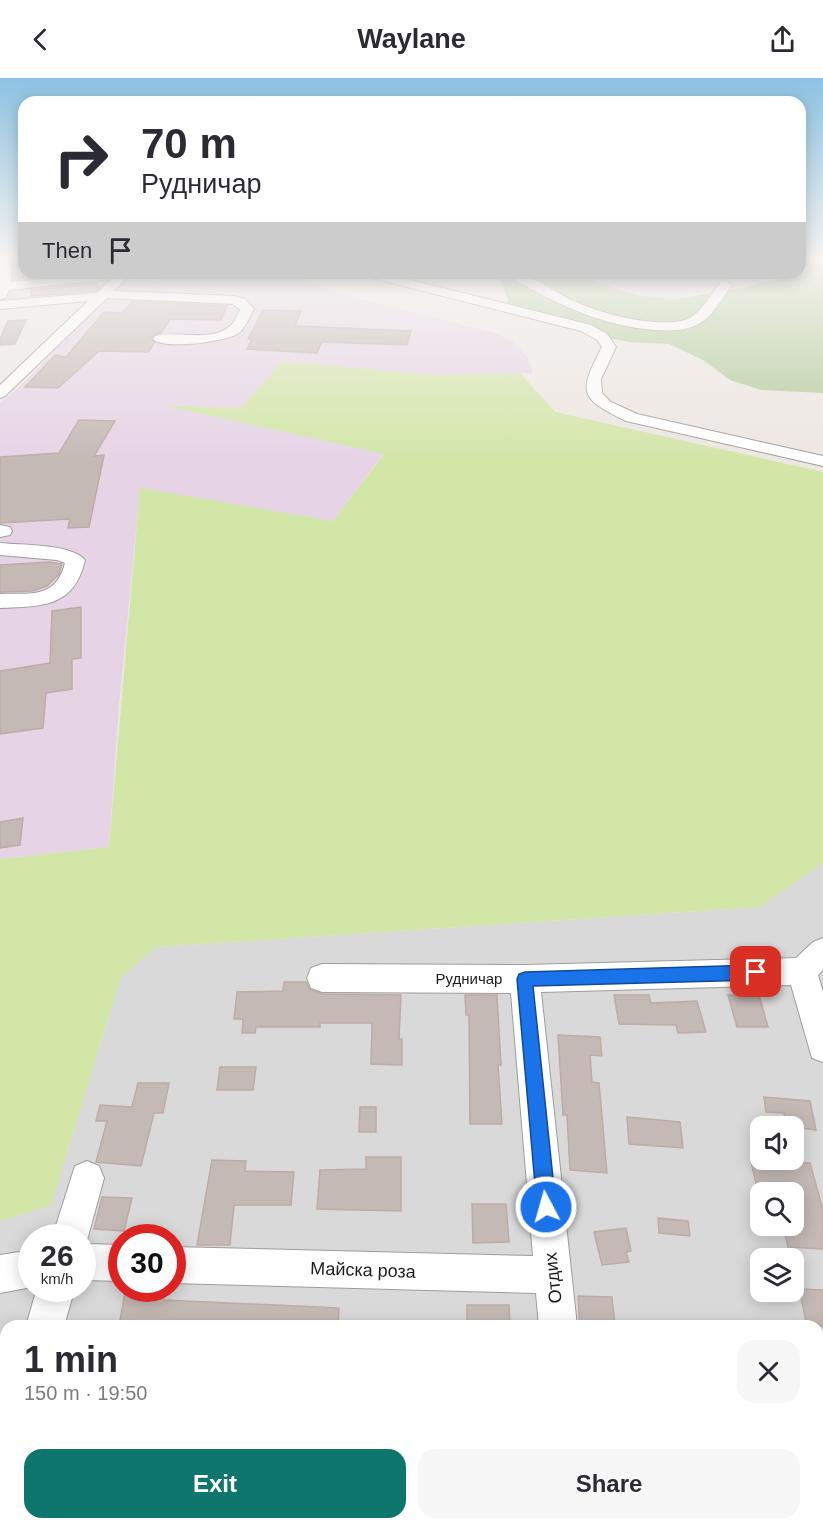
<!DOCTYPE html>
<meta charset="utf-8">
<style>
body{margin:0;font-family:Arial,sans-serif;background:#f7f7f7;color:#2b2b33;height:100vh;display:flex;flex-direction:column;font-size:22px;white-space:nowrap}
*{box-sizing:border-box;margin:0}
p{font-size:20px;color:#7c7c81}
.icon{flex:none;width:33px;height:33px;fill:none;stroke:currentColor;stroke-width:2;stroke-linecap:round;stroke-linejoin:round}
.map{position:relative;flex:1;overflow:hidden}
.drawer{position:absolute;left:0px;top:1242px;width:824px;height:210px;display:flex;flex-direction:column;background:#fff;border-radius:18px 18px 0 0;box-shadow:0 3px 15px #0003}
.drawer>*{flex:none}
.top-card{position:absolute;left:18px;top:18px;width:788px;height:183px;border-radius:18px;box-shadow:0 3px 15px #0003;background:#fff;color:#2b2b33;overflow:hidden}
.tools{position:absolute;left:750px;top:1038px;display:grid;gap:12px}
.tools a{display:grid;place-items:center;width:54px;height:54px;border-radius:12px;background:#fff;box-shadow:0 3px 15px #0003;font-size:30px}
.speed{position:absolute;left:18px;top:1146px;display:flex;gap:12px;font-size:30px;font-weight:700;text-align:center}
.speed>*{display:grid;place-content:center;width:78px;height:78px;border-radius:50%;background:#fff;box-shadow:0 3px 15px #0003;line-height:1}
.speed small{font-size:15px;font-weight:400}
.speed .limit{border:9px solid #d22;background:#fff;color:#111}
.pin{position:absolute;display:grid;place-items:center;width:51px;height:51px;color:#fff;margin:-26px;border-radius:12px;box-shadow:0 3px 9px #0006}
.me{position:absolute;width:66px;margin:-33px;rotate:354deg;stroke-linejoin:round;filter:drop-shadow(0 0 4px #0008)}
.turn{display:flex;align-items:center;gap:21px;height:126px;padding:0 24px;font-size:27px}
.turn .icon{width:78px;height:78px;stroke-width:2.5}
.turn b{display:block;font-size:42px;line-height:51px}
.then{display:flex;align-items:center;height:57px;padding:0 24px;background:#0003;gap:12px;font-size:22px}
.round{display:grid;place-items:center;flex:none;width:63px;height:63px;border-radius:18px;background:#f7f7f7}
.overview{display:flex;align-items:center;justify-content:space-between;height:102px;padding:0 24px}
h1{font-size:36px;font-weight:800;line-height:45px}
.action{display:flex;gap:12px;margin-top:auto;padding:12px 24px}
.action a{flex:1;height:69px;border-radius:18px;background:#0f766e;color:#fff;font-size:24px;font-weight:800;line-height:69px;text-align:center}
.action a+a{background:#f7f7f7;color:#2b2b33}
header{display:flex;justify-content:space-between;align-items:center;height:78px;padding:0 24px;background:#fff;font-size:27px;font-weight:800}
.map>svg:first-child{display:block}
</style>
<header><svg class="icon" aria-label="back" viewBox="0 0 24 24"><path d="M15 5l-7 7 7 7"/></svg>Waylane<svg class="icon" aria-label="share" viewBox="0 0 24 24"><path d="M12 15V3M7 8l5-5 5 5M5 13v7h14v-7"/></svg></header>
<div class="map">
<svg width="823" height="1452" viewBox="0 0 823 1452">
<rect width="100%" height="100%" fill="#ede7e2"/>
<path fill="#dad9d9" fill-rule="evenodd" d="M0 180H24V195H117L108 209 89 223 0 230Z
M823 785V1452H0V1143L51 1127 121 899 156 869 759 829ZM760 1048H794V1082H760ZM760 1114H794V1148H760ZM32 1160H82V1210H32ZM122 1160H172V1210H122ZM760 1180H794V1214H760ZM6 1248H818V1446H6Z"/>
<path fill="#e6d4e6" d="M184 195H284L334 214 498 256 513 264 528 280 533 295 434 297 282 283 242 330 166 327 384 375 333 443 140 411 119 626 109 769 0 781V326L17 311 125 201 156 203Z
M581 195H737L717 209 676 221 640 218 603 207Z"/>
<path fill="#d2e6a8" d="M282 283 434 297 520 295 555 334 823 394V785L759 829 156 869 121 899 51 1127 0 1143V781L109 769 140 410 333 443 384 376 162 327 242 330Z"/>
<path fill="#b0cb98" d="M823 185V315L761 312 730 302 703 282 669 266 630 264 602 259 505 230 508 221 499 199 502 195H581L603 207 640 218 676 221 742 210 800 195Z"/>
<path fill="#c4b9b5" stroke="#beaba5" stroke-width="1.5" d="M13 180H23L24 200 13 202Z
M97 205 99 210 96 213 31 218V212Z
M132 223 227 228 221 242 170 241 161 255 155 256 151 260 155 264 148 274 99 273 58 310 25 309 55 277 66 279 104 234 122 235Z
M263 232 301 233 295 248 411 253 407 267 322 264 317 275 247 271 252 261H248Z
M26 242 15 266 0 267V261L8 243Z
M79 342 115 343 94 378 104 377 89 449 68 450 70 441 0 445V379L59 375Z
M50 484 62 486 59 496 47 508 32 513 0 514V487Z
M81 529V580L72 581V611L46 615 43 650 0 656V593L50 585 52 533Z
M23 740 20 767 0 770V744Z
M284 904H306L310 912 322 916 401 917 399 961H402V987L371 986 372 945H320V949H256L255 955H242L243 941H234L237 914 283 913Z
M465 917H497L501 987H498L502 1046H470L469 937H466Z
M614 917H649L651 925 697 923 706 954 678 955 676 947 619 946Z
M728 917H759L768 949H737Z
M558 957 600 959 602 978 590 977 592 1004 599 1005 607 1095 570 1092 567 1037H563Z
M220 989H256L253 1012H217Z
M138 1005H169L163 1035H154L141 1088 96 1084 107 1043H96L100 1027 132 1029Z
M764 1019 810 1023 816 1052 786 1048 784 1035 766 1034Z
M360 1029H376V1054H359Z
M627 1039 680 1044 683 1070 629 1066Z
M366 1079H401V1133L317 1131 320 1092 366 1091Z
M212 1082 246 1083 245 1093 294 1094 291 1127H234L230 1167H197Z
M751 1084 810 1085 823 1132V1171L788 1169 783 1148H794V1114H758Z
M102 1119 132 1120 124 1153 94 1151Z
M472 1126H506L509 1164 473 1165Z
M658 1140 688 1143 690 1158 659 1155Z
M626 1150 631 1173 626 1174 629 1184 602 1187 594 1154Z
M799 1211 823 1212V1248H807Z
M165 1212 164 1222 339 1230 338 1248H119L125 1214Z
M578 1218 612 1219 615 1248H580Z
M467 1227H509L510 1248H467Z"/>
<g fill="none" stroke-linecap="round" stroke-linejoin="round">
<g stroke="#9d9d9d" stroke-width="2">
<path id="minor" d="M0 180H11V204L99 195H131L114 213 234 218 245 221 254 231C249 239 246 249 239 255 226 264 164 272 153 261L155 258C178 252 211 265 230 248 235 244 237 237 240 232L233 226 107 220 5 318 0 320V307L88 223 0 231V223L97 215 111 201 9 212 5 220 0 221Z
M362 195H383L591 247 607 256 616 269 601 301 602 315 611 324 637 336 823 378V388L626 343C579 320 578 315 602 269L597 262 581 253 364 198Z
M508 195C531 195 551 212 571 222 598 234 626 242 655 244 667 244 681 246 691 239 704 231 711 215 721 204L726 203 732 207C723 219 713 238 700 245 687 253 670 253 655 252 601 248 555 225 510 199Z
M0 447 10 449 12 453 10 457 0 459Z
M0 465C20 467 73 466 85 482 74 530 42 528 0 530V516C31 515 56 521 65 485L57 482 0 477Z
M823 860V892L818 897 823 914V984L812 980 791 907 541 914 577 1248H539L536 1215 172 1205V1169L533 1178 511 915 322 914 311 910 307 900 311 890 322 886 525 887 796 880 813 864Z
M87 1083 99 1088 104 1100 86 1166 122 1167V1203L82 1202V1160H52L75 1088Z
M32 1172V1209L0 1215V1177Z
M37 1210H75L64 1248H26Z
M6 1360V1421L0 1423V1363Z
M558 1446H602V1452H558Z"/>
</g>
<use href="#minor" fill="#fff" fill-rule="evenodd"/>
</g>
<linearGradient id="sky" x2="0" y2="1"><stop stop-color="#8cc2e2"/><stop offset="0.47" stop-color="#f7f4f2"/><stop offset="1" stop-color="#f7f4f2" stop-opacity="0"/></linearGradient>
<rect width="823" height="383" fill="url(#sky)"/>
<path fill="#1a73e8" stroke="#114b97" stroke-width="1.5" d="M756 887 761 889 764 894 761 900 756 902 533 908 556 1129 553 1135 546 1138 539 1135 537 1129 517 901 519 896 525 894Z"/>
<g text-anchor="middle" stroke-width="4.5" stroke-linejoin="round" paint-order="stroke">
<g font-size="15" fill="#1c1c1c" stroke="#fff">
<text x="469" y="906">Рудничар</text>
</g>
<g font-size="18" fill="#1c1c1c" stroke="#fff">
<text transform="translate(363 1192) rotate(2)" y="6">Майска роза</text>
<text transform="translate(553 1200) rotate(-96)" y="6">Отдих</text>
</g>
</g>
</svg>
<div class="tools">
<a><svg class="icon" aria-label="sound" viewBox="0 0 24 24"><path d="M4 9h4l5-4v14l-5-4H4zM17 9q2 3 0 6"/></svg></a>
<a><svg class="icon" aria-label="search" viewBox="0 0 24 24"><circle cx="10" cy="10" r="6"/><path d="M15 15l6 6"/></svg></a>
<a><svg class="icon" aria-label="layers" viewBox="0 0 24 24"><path d="M12 4l9 5-9 5-9-5zM3 14l9 5 9-5"/></svg></a>
</div>
<div class="speed"><div>26<small>km/h</small></div><div class="limit">30</div></div>
<div class="pin" style="left:756px;top:894px;background:#d93025"><svg class="icon" aria-label="arrive" viewBox="0 0 24 24"><path d="M6 21V4h12l-3 4 3 4H6"/></svg></div>
<svg class="me" style="left:546px;top:1129px" viewBox="-20 -20 40 40"><circle r="17" fill="#1a73e8" stroke="#fff" stroke-width="3"/><path d="M0-11L8 9 0 5-8 9z" fill="#fff"/></svg>
<div class="top-card">
<div class="turn"><svg class="icon" aria-label="right" viewBox="0 0 24 24"><path d="M7 20v-9h11M14 6l5 5-5 5"/></svg><div><b>70 m</b>Рудничар</div></div>
<div class="then">Then<svg class="icon" aria-label="arrive" viewBox="0 0 24 24"><path d="M6 21V4h12l-3 4 3 4H6"/></svg></div>
</div>
<section class="drawer">
<div class="overview"><div><h1>1 min</h1><p>150 m · 19:50</p></div><a class="round"><svg class="icon" aria-label="close" viewBox="0 0 24 24"><path d="M6 6l12 12M18 6L6 18"/></svg></a></div>
<div class="action"><a>Exit</a><a>Share</a></div>
</section>
</div>
